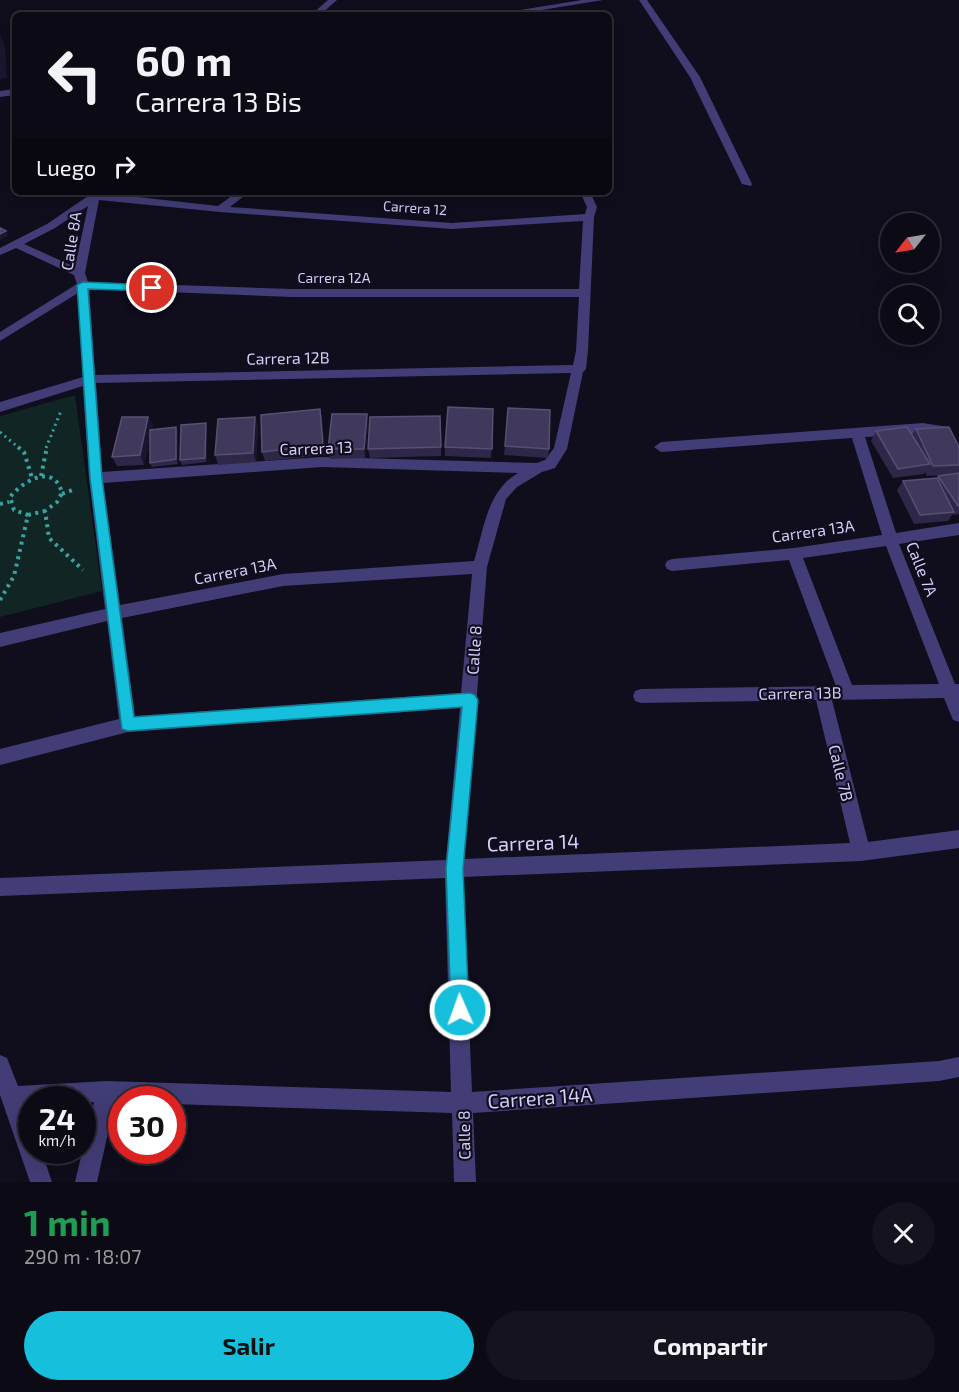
<!DOCTYPE html>
<html lang="es">
<meta charset="utf-8">
<style>
body{margin:0;font-family:"Exo 2",sans-serif;background:#15131e;color:#f1f3f6;height:100vh;display:flex;flex-direction:column;font-size:22px;white-space:nowrap}
*{box-sizing:border-box;margin:0}
p{font-size:20px;color:#9a9aa0}
.icon{flex:none;width:33px;height:33px;fill:none;stroke:currentColor;stroke-width:2;stroke-linecap:round;stroke-linejoin:round}
.map{position:relative;height:1182px;overflow:hidden}
.details{display:flex;flex-direction:column;background:#0c0a15;flex:1}
.details>*{flex:none}
.hud{position:absolute;left:12px;top:12px;width:600px;height:183px;border-radius:9px;box-shadow:0 6px 24px #0002,0 0 0 2px #2c2b34;background:#0c0a15;color:#f1f3f6;overflow:hidden}
.needle{width:39px;rotate:239deg}
.tools{position:absolute;left:880px;top:213px;display:grid;gap:12px}
.tools a{display:grid;place-items:center;width:60px;height:60px;border-radius:50%;background:#0c0a15;box-shadow:0 6px 24px #0002,0 0 0 2px #2c2b34;font-size:30px}
.speed{position:absolute;left:18px;top:1086px;display:flex;gap:12px;font-size:30px;font-weight:700;text-align:center}
.speed>*{display:grid;place-content:center;width:78px;height:78px;border-radius:50%;background:#0c0a15;box-shadow:0 6px 24px #0002,0 0 0 2px #2c2b34;line-height:1}
.speed small{font-size:15px;font-weight:400}
.speed .limit{border:9px solid #d22;background:#fff;color:#111}
.pin{position:absolute;display:grid;place-items:center;width:51px;height:51px;color:#fff;margin:-26px;border:3px solid #fff;border-radius:50%;box-shadow:0 2px 6px #0007}
.me{position:absolute;width:66px;margin:-33px;rotate:358deg;stroke-linejoin:round;filter:drop-shadow(0 0 4px #0008)}
.turn{display:flex;align-items:center;gap:21px;height:126px;padding:0 24px;font-size:27px}
.turn .icon{width:78px;height:78px;stroke-width:2.5}
.turn b{display:block;font-size:42px;line-height:51px}
.then{display:flex;align-items:center;height:57px;padding:0 24px;background:#0003;gap:12px;font-size:22px}
.round{display:grid;place-items:center;flex:none;width:63px;height:63px;border-radius:32px;background:#15131e}
.summary{display:flex;align-items:center;justify-content:space-between;height:102px;padding:0 24px}
h1{font-size:36px;font-weight:700;line-height:45px;color:#1e9e55}
.primary-button{display:flex;gap:12px;margin-top:auto;padding:12px 24px}
.primary-button a{flex:1;height:69px;border-radius:36px;background:#16c0dd;color:#111;font-size:24px;font-weight:700;line-height:69px;text-align:center}
.primary-button a+a{background:#15131e;color:#f1f3f6}
.map>svg:first-child{display:block}
</style>
<div class="map">
<svg width="959" height="1182" viewBox="0 0 959 1182">
<rect width="100%" height="100%" fill="#100d1c"/>
<path fill="#112525" d="M75 395 102 591 0 617V416Z"/>
<g fill="none" stroke-linecap="round" stroke-linejoin="round">
<path stroke="#38a3a1" stroke-width="3" stroke-dasharray="2 4" stroke-linecap="butt" d="M0 432 19 448
M46 448 61 411"/>
<path stroke="#38a3a1" stroke-width="4" stroke-dasharray="3 4.5" stroke-linecap="butt" d="M18 447 24 452 32 478
M41 476 47 447
M62 494 75 489
M0 504 9 502
M28 515 45 511
M0 600 14 576 28 515 14 510 10 497C23 481 54 462 62 493L57 502 45 511 49 538 83 570"/>
<path fill="#423d76" fill-rule="evenodd" d="M328 0H337L320 15H311Z
M582 0H603L511 15H489Z
M639 0H647L700 77 752 184 751 186 742 184 690 77Z
M15 89V95L0 97V91Z
M94 192 218 206 237 192H249L230 207 452 223 585 214 587 207 580 192H590L597 207 594 217 588 351 586 369 583 372 567 449 555 468 542 472 517 487 506 499 487 567 464 859 850 843 816 700 641 703 635 701 633 696 635 691 641 689 836 686 789 560 672 571 667 569 665 565 667 561 672 559 794 548 882 535 852 438 661 452 654 447 661 442 923 423 948 427 950 430 948 433 865 437 896 533 959 523V535L899 544 955 684H959V722L953 720 944 698 832 700 868 842 959 830V848L861 861 463 877 472 1092 939 1061 959 1057V1077L939 1081 473 1113 476 1182H454L452 1113 172 1104V1100H122V1102H115L97 1182H75L94 1102 82 1103V1100H32V1106L25 1107 32 1125V1150H41L52 1182H30L0 1095V1055L7 1058 18 1086 107 1081 451 1092 445 878 0 896V878L446 860 460 708 128 732 0 765V749L119 719 107 621 0 647V633L105 609 89 478 83 386 0 412V402L83 377 78 293 0 341V332L77 284 74 275 16 248 0 255V248L47 224ZM99 200 220 212 452 229 583 221 579 289H291L88 282 85 273ZM88 206 75 267 24 244 55 228ZM89 289 291 297H579L576 351 573 365 95 375ZM571 373 554 448 545 460 537 463 322 457 102 472 96 383ZM322 467 518 473C487 491 484 529 474 561L283 574 120 605 103 483ZM886 546 939 684 852 685 803 558ZM472 574 461 693 135 716 122 618 283 586Z"/>
</g>
<path fill="#2f2748" d="M320 409 322 419 325 455 265 461 262 452Z
M493 409 491 458 445 456V447Z
M367 414 368 424 365 458 330 459 328 449Z
M148 417 153 426 152 430 176 427 178 432V464L152 467 150 463V436L144 465 117 466 112 457Z
M255 417 258 426 256 462 218 465 215 455Z
M441 425V456L370 458 368 449Z
M207 428V462L182 465 180 460Z
M916 429 959 447V514L952 515 948 521 914 524 897 490 903 481 937 478 938 476 943 475 927 476 925 472 924 474 893 478 871 441 876 431 912 435Z
M505 446 549 449 548 458 504 455Z"/>
<path fill="#1b152f" d="M0 34 5 46 7 78 0 79Z
M6 231 8 236 0 241V234Z
M320 409 322 419 325 455 323 445Z
M367 414 368 424 365 458 364 449Z
M148 417 153 426 144 465 140 455Z
M255 417 258 426 256 462 253 453Z
M206 423 207 428V462L205 458Z
M176 427 178 432V464L176 459Z"/>
<path fill="#41395b" stroke="#585074" stroke-width="1.5" d="M0 228 6 231 0 234Z
M448 407 493 409 492 449 445 447Z
M508 408 550 410 549 449 505 446Z
M320 409 323 445 262 452 261 415Z
M332 414H367L364 449H328Z
M440 416 441 447 368 449 370 417Z
M122 417H148L140 455 112 457Z
M255 417 253 453 215 455 218 419Z
M206 423 205 458 180 460 181 425Z
M176 427V459L150 463V430Z
M907 427 930 464 898 469 876 431Z
M949 427 959 447V465L933 466 916 429Z
M959 473V506H958L938 476Z
M937 478 954 512 920 515 903 481Z"/>
<path fill="#16c0dd" stroke="#0e7d90" stroke-width="1.5" d="M83 282 152 285 157 288 152 291 88 289 102 478 134 717 470 693 475 695 478 700 463 869 469 1010 467 1016 460 1019 454 1016 451 1010 446 869 462 707 128 731 122 729 90 478 77 285Z"/>
<g text-anchor="middle" stroke-width="4.5" stroke-linejoin="round" paint-order="stroke">
<g font-size="14" fill="#d4cdfa" stroke="#100d1c">
<text transform="translate(415 208) rotate(4)" y="5">Carrera 12</text>
<text x="334" y="283">Carrera 12A</text>
</g>
<g font-size="16" fill="#d4cdfa" stroke="#100d1c">
<text transform="translate(71 241) rotate(-81)" y="6">Calle 8A</text>
<text transform="translate(288 358) rotate(-1)" y="6">Carrera 12B</text>
<text transform="translate(316 448) rotate(-2)" y="6">Carrera 13</text>
<text transform="translate(813 531) rotate(-8)" y="6">Carrera 13A</text>
<text transform="translate(922 569) rotate(68)" y="6">Calle 7A</text>
<text transform="translate(235 571) rotate(-11)" y="6">Carrera 13A</text>
<text transform="translate(474 650) rotate(-86)" y="6">Calle 8</text>
<text transform="translate(800 693) rotate(-1)" y="6">Carrera 13B</text>
<text transform="translate(841 773) rotate(76)" y="6">Calle 7B</text>
<text transform="translate(464 1135) rotate(-91)" y="6">Calle 8</text>
</g>
<g font-size="20" fill="#d4cdfa" stroke="#100d1c">
<text transform="translate(533 843) rotate(-2)" y="7">Carrera 14</text>
<text transform="translate(540 1098) rotate(-4)" y="7">Carrera 14A</text>
</g>
</g>
</svg>
<div class="tools">
<a><svg class="needle" viewBox="-14 -14 28 28"><path d="M0-13l5 13h-10z" fill="#e53935"/><path d="M0 13l5-13h-10z" fill="#9a9aa0"/></svg></a>
<a><svg class="icon" aria-label="search" viewBox="0 0 24 24"><circle cx="10" cy="10" r="6"/><path d="M15 15l6 6"/></svg></a>
</div>
<div class="speed"><div>24<small>km/h</small></div><div class="limit">30</div></div>
<div class="pin" style="left:152px;top:288px;background:#d93025"><svg class="icon" aria-label="arrive" viewBox="0 0 24 24"><path d="M6 21V4h12l-3 4 3 4H6"/></svg></div>
<svg class="me" style="left:460px;top:1010px" viewBox="-20 -20 40 40"><circle r="17" fill="#16c0dd" stroke="#fff" stroke-width="3"/><path d="M0-11L8 9 0 5-8 9z" fill="#fff"/></svg>
<div class="hud">
<div class="turn"><svg class="icon" aria-label="left" viewBox="0 0 24 24"><path d="M17 20v-9H6M10 6l-5 5 5 5"/></svg><div><b>60 m</b>Carrera 13 Bis</div></div>
<div class="then">Luego<svg class="icon" aria-label="right" viewBox="0 0 24 24"><path d="M7 20v-9h11M14 6l5 5-5 5"/></svg></div>
</div>
</div>
<section class="details">
<div class="summary"><div><h1>1 min</h1><p>290 m · 18:07</p></div><a class="round"><svg class="icon" aria-label="close" viewBox="0 0 24 24"><path d="M6 6l12 12M18 6L6 18"/></svg></a></div>
<div class="primary-button"><a>Salir</a><a>Compartir</a></div>
</section>
